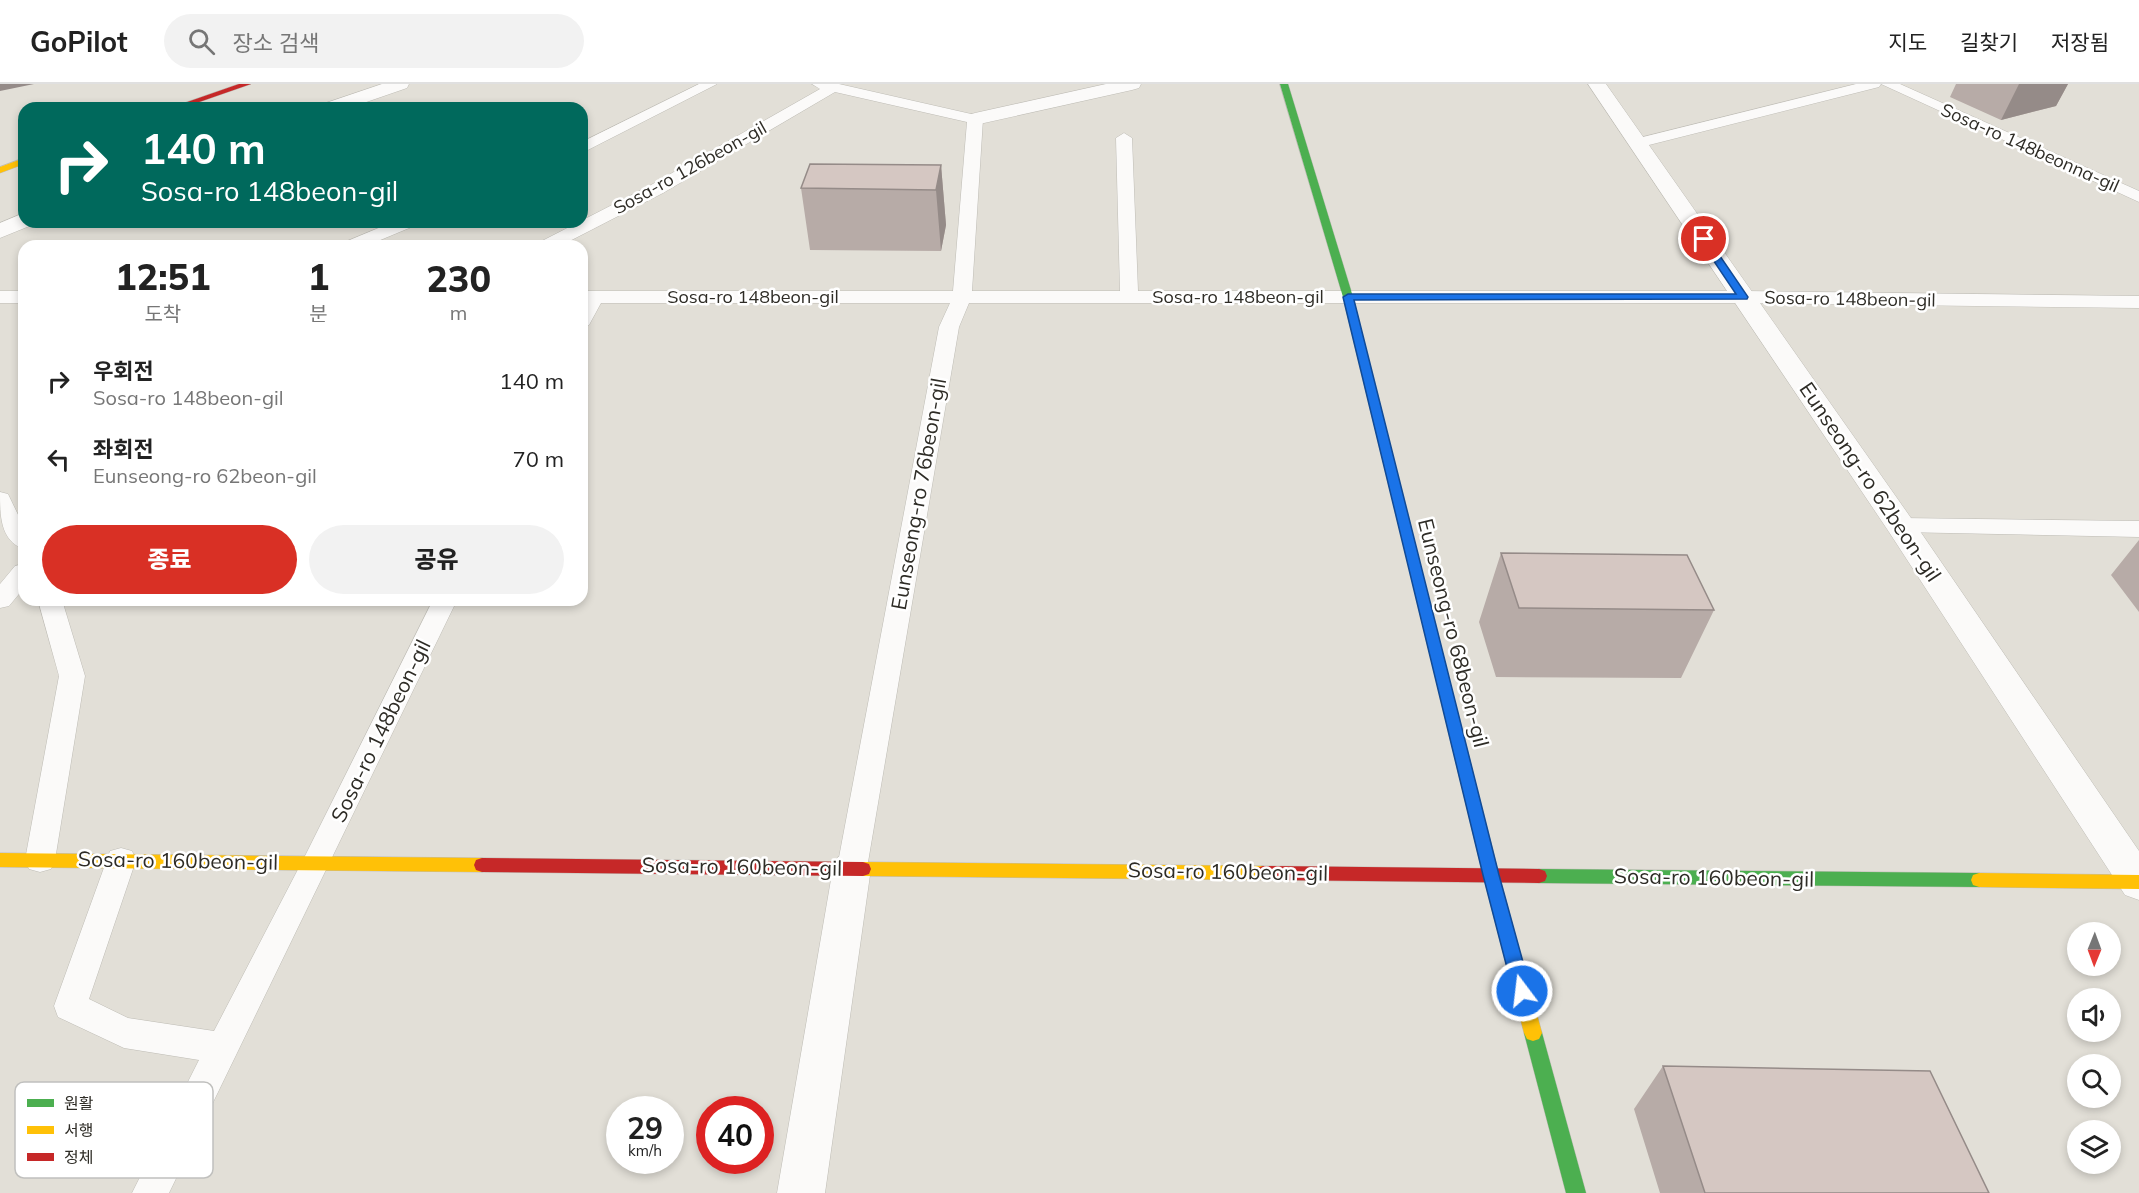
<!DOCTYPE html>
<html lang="ko">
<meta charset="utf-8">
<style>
body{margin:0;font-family:Mulish,"Noto Sans KR",sans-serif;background:#f2f2f2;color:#222;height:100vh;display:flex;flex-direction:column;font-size:22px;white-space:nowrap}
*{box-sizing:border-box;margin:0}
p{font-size:20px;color:#767676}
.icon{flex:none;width:33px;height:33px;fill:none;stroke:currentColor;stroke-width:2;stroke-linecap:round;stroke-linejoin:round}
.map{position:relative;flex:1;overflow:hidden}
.sheet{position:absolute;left:18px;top:156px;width:570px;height:366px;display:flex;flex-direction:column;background:#fff;border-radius:18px;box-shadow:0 3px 9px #0003}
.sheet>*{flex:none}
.banner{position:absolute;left:18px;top:18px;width:570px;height:126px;border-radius:18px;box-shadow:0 3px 9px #0003;background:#00695c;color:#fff;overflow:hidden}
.needle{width:39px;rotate:181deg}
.controls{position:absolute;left:2067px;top:838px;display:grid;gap:12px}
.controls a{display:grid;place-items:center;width:54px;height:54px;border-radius:50%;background:#fff;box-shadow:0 3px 9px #0003;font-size:30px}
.speed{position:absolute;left:606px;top:1012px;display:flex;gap:12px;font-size:30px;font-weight:700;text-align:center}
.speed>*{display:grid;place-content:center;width:78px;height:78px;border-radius:50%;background:#fff;box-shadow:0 3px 9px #0003;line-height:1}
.speed small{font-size:15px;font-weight:400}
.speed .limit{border:9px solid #d22;background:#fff;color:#111}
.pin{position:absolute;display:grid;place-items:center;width:51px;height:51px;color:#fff;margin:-26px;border:3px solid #fff;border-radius:50%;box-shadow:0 2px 6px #0007}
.me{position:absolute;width:66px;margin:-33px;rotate:345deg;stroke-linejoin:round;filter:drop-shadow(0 0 4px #0008)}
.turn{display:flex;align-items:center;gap:21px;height:126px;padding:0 24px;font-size:27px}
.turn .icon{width:78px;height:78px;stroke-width:2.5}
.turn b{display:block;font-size:42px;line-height:51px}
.eta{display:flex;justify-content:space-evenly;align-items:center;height:102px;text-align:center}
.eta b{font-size:36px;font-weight:800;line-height:42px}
.cta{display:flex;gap:12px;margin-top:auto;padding:12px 24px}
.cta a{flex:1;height:69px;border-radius:36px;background:#d93025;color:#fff;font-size:24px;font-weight:800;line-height:69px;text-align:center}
.cta a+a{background:#f2f2f2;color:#222}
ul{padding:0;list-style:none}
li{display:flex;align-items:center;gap:18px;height:78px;padding:0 24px}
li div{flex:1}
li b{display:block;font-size:22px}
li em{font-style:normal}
header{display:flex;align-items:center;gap:36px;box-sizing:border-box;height:84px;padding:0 30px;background:#fff;border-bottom:2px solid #e0e0e0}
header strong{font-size:28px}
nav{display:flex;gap:33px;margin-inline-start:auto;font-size:21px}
.search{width:420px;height:54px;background:#f2f2f2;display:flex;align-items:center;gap:15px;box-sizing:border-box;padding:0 21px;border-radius:33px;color:#767676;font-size:22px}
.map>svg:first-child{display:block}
</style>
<header>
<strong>GoPilot</strong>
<div class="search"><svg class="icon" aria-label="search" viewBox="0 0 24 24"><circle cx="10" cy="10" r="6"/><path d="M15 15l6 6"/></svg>장소 검색</div>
<nav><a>지도</a><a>길찾기</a><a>저장됨</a></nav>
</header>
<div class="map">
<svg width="2139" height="1109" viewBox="0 0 2139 1109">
<rect width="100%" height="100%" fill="#e2dfd7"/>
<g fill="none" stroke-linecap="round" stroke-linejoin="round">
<g stroke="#bebcb5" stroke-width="1">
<path id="lane" d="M699 0H717L582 69V58Z
M812 0H839L980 32 983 35 972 207H1120L1116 54 1124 49 1132 54 1138 207H1744L2139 212V224L1744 219H969L959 243 867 784 863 793 852 797 841 793 837 784 939 243 950 219H601L589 241 582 243V207H953L967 38 835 8 663 109 560 162H537L540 158 651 101 820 5Z
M1856 0H1900L2139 107V118L1881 0 1879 3 1637 64 1629 59 1631 56Z
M393 138H417L414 142 366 162H342L345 158Z
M0 207H24V219H0Z
M0 408 8 410 24 443V465C0 457 0 431 0 408Z
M1900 434 2139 437V453L1900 448 1892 446 1888 441 1892 436Z
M24 480V504L9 522 0 524V500L15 482Z
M38 516H62L85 592 55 776 51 785 40 788 29 785 25 776 59 592Z
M433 516H457L169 1109H132L199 976 124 964 58 933 54 922 110 767 121 764 132 767 136 776 89 915 128 934 214 947 306 770Z"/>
</g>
<g stroke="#bebcb5" stroke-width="1">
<path id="street" d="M382 0H409L407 4 349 24H320L323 20Z
M1106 0H1141L1139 4 1132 6 975 41 968 39 965 35 968 31 975 29Z
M1588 0H1606L1911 434 2139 767V816L2125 811 1889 448Z
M24 129V138H34L32 141 0 154V139Z
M852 768 866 773 871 784 825 1109H777L833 784 838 773Z"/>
</g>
<g stroke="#bebcb5" stroke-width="1">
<path id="fast" d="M1280 0H1288L1353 213 1421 484 1420 487H1410L1409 484 1343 213Z
M1539 785 1979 789 1985 791 1987 796 1985 801 1979 803 1539 799 1533 797 1531 792 1533 787Z
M1533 941 1539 943 1542 949 1586 1109H1566L1524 949 1527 943Z"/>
</g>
<g stroke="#bebcb5" stroke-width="1">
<path id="slow" d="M24 74V80L0 89V83Z
M1415 480 1421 484 1499 791 1542 949 1539 955 1533 957 1527 955 1524 949 1483 791 1409 484Z
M0 769 482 774 488 776 490 781 488 786 482 788 0 783Z
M863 778 1263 782 1269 784 1271 789 1269 794 1263 796 863 792 857 790 855 785 857 780Z
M1979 789 2139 791V805L1979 803 1973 801 1971 796 1973 791Z"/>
</g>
<g stroke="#bebcb5" stroke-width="1">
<path id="jam" d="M239 0H251L182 24H170Z
M482 774 863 778 869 780 871 785 869 790 863 792 482 788 476 786 474 781 476 776Z
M1263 782 1539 785 1545 787 1547 792 1545 797 1539 799 1263 796 1257 794 1255 789 1257 784Z"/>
</g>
<use href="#lane" fill="#fbfaf9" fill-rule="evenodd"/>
<use href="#street" fill="#fbfaf9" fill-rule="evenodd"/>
<use href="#fast" fill="#4caf50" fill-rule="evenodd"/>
<use href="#slow" fill="#ffc107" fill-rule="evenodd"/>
<use href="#jam" fill="#c62828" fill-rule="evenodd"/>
</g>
<path fill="#b7aba7" d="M1956 0H2068L2056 22 2001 36 1950 13Z
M941 81 946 141 941 167 810 166 801 104Z
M2139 456V528L2111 491Z
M1501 469 1714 526 1681 594 1496 593 1479 538Z
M1663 982 1989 1109H1660L1634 1025Z"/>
<path fill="#958b88" d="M0 0H34L0 7Z
M2019 0H2068L2056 22 2001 36Z
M941 81 946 141 941 167 936 106Z"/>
<path fill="#d5c7c2" stroke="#958b88" stroke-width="1.5" d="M810 80 941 81 936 106 801 104Z
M1501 469 1687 471 1714 526 1519 524Z
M1663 982 1930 987 1989 1109H1705Z"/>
<path fill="#1a73e8" stroke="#114b97" stroke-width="1.5" d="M1704 152 1707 153 1748 213 1747 215 1354 216 1499 791 1531 907 1528 912 1522 914 1516 912 1513 907 1483 791 1343 213 1348 210H1736L1699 155Z"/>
<g text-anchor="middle" stroke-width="5" stroke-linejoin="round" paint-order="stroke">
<g font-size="18" fill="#2e2c26" stroke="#fff">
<text transform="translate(2030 64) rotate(24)" y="6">Sosa-ro 148beonna-gil</text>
<text transform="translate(690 84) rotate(-29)" y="6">Sosa-ro 126beon-gil</text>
<text x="753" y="219">Sosa-ro 148beon-gil</text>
<text x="1238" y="219">Sosa-ro 148beon-gil</text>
<text transform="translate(1850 215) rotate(1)" y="6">Sosa-ro 148beon-gil</text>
</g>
<g font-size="21" fill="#2e2c26" stroke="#fff">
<text transform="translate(1870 398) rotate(56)" y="7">Eunseong-ro 62beon-gil</text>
<text transform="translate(919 410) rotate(-80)" y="7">Eunseong-ro 76beon-gil</text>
<text transform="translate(1453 549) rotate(76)" y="7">Eunseong-ro 68beon-gil</text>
<text transform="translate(381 647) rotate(-64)" y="7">Sosa-ro 148beon-gil</text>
<text transform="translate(178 777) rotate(1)" y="7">Sosa-ro 160beon-gil</text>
<text transform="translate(742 783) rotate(1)" y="7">Sosa-ro 160beon-gil</text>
<text transform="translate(1228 788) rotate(1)" y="7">Sosa-ro 160beon-gil</text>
<text transform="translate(1714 794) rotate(1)" y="7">Sosa-ro 160beon-gil</text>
</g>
</g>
<rect x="15" y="998" width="198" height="96" rx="9" fill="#fff" stroke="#c0c0be" stroke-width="1.5"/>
<rect x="27" y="1015" width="27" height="8" fill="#4caf50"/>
<rect x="27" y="1042" width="27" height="8" fill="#ffc107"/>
<rect x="27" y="1069" width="27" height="8" fill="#c62828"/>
<g font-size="16" fill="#2e2c26">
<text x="64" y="1025">원활</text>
<text x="64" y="1052">서행</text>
<text x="64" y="1079">정체</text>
</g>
</svg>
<div class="controls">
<a><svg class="needle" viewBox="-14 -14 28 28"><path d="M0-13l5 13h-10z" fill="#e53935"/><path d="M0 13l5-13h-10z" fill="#767676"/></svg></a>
<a><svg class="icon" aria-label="sound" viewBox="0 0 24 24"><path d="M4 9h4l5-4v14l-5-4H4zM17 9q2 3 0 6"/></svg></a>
<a><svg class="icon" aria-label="search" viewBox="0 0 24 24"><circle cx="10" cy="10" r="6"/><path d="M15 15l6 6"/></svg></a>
<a><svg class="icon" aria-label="layers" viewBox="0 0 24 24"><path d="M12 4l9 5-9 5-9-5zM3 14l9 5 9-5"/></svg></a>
</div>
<div class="speed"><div>29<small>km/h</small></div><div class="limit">40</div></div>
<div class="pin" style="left:1704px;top:155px;background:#d93025"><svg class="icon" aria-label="arrive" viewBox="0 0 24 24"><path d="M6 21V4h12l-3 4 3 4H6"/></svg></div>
<svg class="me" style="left:1522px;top:907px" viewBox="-20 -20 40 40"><circle r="17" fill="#1a73e8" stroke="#fff" stroke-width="3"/><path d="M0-11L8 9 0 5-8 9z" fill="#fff"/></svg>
<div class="banner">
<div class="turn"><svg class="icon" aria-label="right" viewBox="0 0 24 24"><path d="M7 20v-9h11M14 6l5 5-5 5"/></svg><div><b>140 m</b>Sosa-ro 148beon-gil</div></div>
</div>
<section class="sheet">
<div class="eta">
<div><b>12:51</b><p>도착</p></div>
<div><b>1</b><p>분</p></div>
<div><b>230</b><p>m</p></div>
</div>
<ul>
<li><svg class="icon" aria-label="right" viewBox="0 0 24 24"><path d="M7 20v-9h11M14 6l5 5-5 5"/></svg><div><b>우회전</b><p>Sosa-ro 148beon-gil</p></div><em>140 m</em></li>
<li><svg class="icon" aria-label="left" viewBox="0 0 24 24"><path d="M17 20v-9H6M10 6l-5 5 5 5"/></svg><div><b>좌회전</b><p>Eunseong-ro 62beon-gil</p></div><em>70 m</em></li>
</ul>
<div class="cta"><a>종료</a><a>공유</a></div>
</section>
</div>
